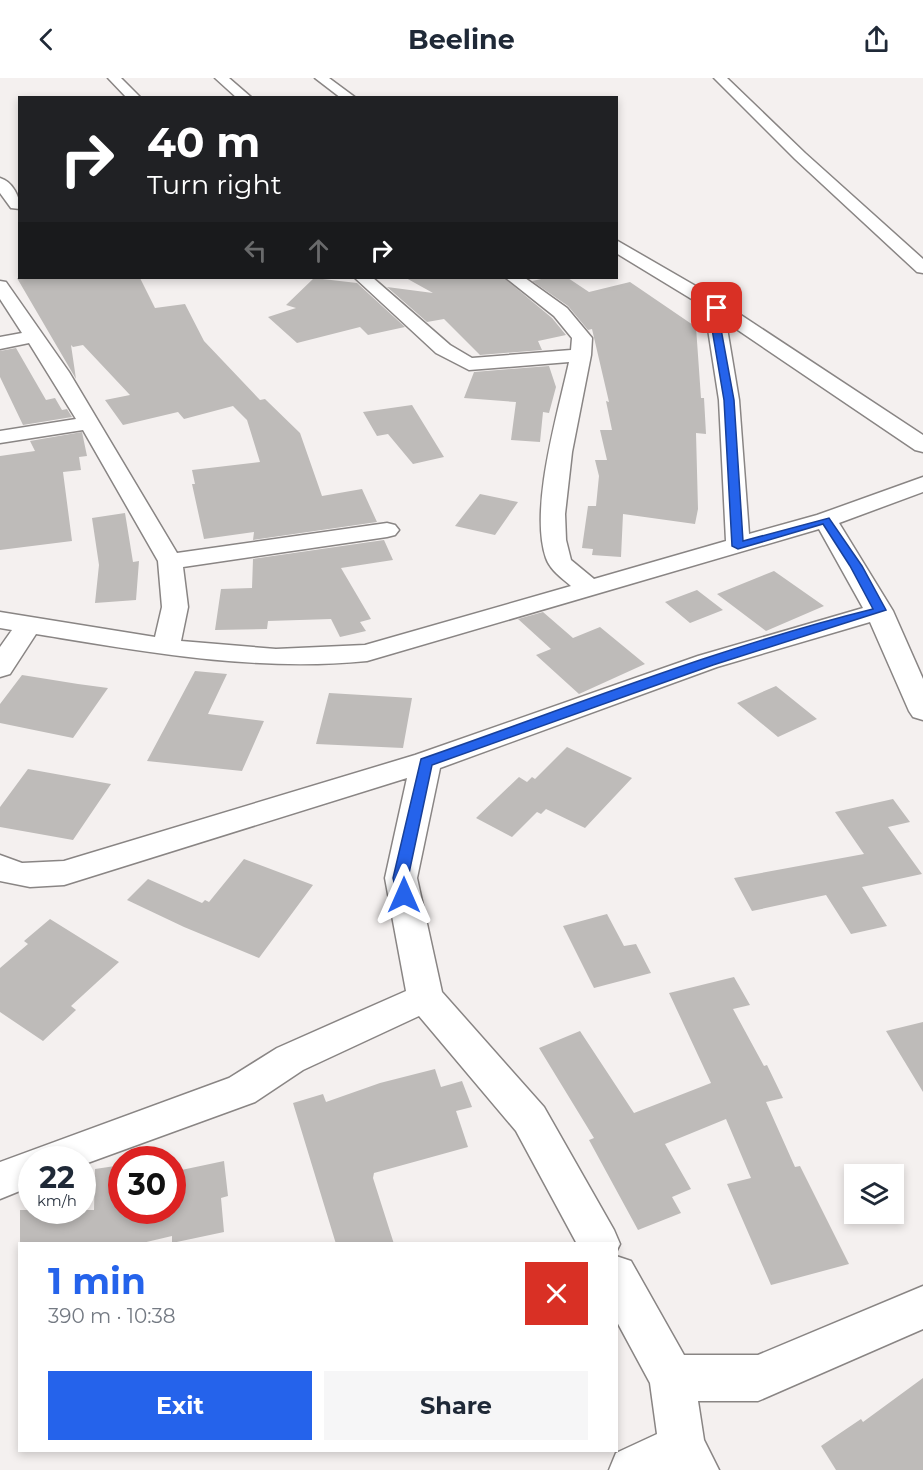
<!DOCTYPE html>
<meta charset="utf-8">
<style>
body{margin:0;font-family:Montserrat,sans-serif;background:#f6f6f7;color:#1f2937;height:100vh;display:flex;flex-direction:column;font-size:22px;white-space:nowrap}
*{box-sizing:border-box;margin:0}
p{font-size:20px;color:#747a83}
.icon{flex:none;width:33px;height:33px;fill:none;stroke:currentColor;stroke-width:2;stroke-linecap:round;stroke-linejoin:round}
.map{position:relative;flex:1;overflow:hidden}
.drawer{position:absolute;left:18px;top:1164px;width:600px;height:210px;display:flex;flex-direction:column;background:#fff;border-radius:0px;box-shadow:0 3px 9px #0003}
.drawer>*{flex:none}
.hud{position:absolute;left:18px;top:18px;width:600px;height:183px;border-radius:0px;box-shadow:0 3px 9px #0003;background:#202124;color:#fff;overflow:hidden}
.buttons{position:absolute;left:844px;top:1086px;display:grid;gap:12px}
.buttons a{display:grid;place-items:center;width:60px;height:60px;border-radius:0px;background:#fff;box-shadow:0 3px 9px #0003;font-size:30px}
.speed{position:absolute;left:18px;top:1068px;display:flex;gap:12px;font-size:30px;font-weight:700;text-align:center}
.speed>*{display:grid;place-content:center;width:78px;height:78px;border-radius:50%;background:#fff;box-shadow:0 3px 9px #0003;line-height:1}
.speed small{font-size:15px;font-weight:400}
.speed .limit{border:9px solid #d22;background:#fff;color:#111}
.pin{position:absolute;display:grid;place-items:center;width:51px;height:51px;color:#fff;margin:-26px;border-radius:12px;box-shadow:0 3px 9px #0006}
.me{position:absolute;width:66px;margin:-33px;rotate:0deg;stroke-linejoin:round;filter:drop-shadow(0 0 4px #0008)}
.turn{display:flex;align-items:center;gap:21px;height:126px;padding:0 30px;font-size:27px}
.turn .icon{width:78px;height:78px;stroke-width:2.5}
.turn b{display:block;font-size:42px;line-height:51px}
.lanes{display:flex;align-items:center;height:57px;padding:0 30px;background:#0003;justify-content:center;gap:30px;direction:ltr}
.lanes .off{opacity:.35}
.round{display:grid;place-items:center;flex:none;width:63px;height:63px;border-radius:0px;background:#f6f6f7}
.overview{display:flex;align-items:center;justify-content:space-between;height:102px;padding:0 30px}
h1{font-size:36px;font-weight:700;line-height:45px;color:#2563eb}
.button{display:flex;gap:12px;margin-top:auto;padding:12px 30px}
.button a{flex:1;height:69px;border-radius:0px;background:#2563eb;color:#fff;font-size:24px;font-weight:700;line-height:69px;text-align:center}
.button a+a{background:#f6f6f7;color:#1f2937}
header{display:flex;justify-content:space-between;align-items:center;height:78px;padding:0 30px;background:#fff;font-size:27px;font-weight:700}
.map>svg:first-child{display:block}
</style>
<header><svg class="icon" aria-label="back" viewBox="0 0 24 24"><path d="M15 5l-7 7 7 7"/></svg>Beeline<svg class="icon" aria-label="share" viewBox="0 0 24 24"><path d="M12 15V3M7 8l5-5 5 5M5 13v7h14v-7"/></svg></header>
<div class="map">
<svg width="923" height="1392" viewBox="0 0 923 1392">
<rect width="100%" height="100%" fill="#f4f0ef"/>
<path fill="#bebbb9" d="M17 200H140L155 230 185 226 204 263 260 322 265 321 300 355 322 418 362 411 377 444 253 462 254 454 204 461 192 406H195L192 392 260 384 247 342 233 328 184 341 178 334 123 347 105 322 130 317 83 267 73 269 71 267 76 301Z
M314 200 357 205 405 249 368 257 360 249 297 265 268 239 296 230 286 227Z
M406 200H504L552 240 566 257 538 263 542 272 480 277 444 241 427 244 387 209 433 215Z
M546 200H568L589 214 630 204 696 249 701 320H704L706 356 696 355 698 431 695 446 623 436 621 479 592 477 593 471 582 470 588 428H596L599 398 595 382H607L600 352H612L606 323 609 324 592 251 588 252 568 228 532 203Z
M16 270 46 322 55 320 62 332 67 331 72 339 23 347 0 299V273Z
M549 288 556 309 549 335 543 334 540 364 511 362 516 324 464 320 474 294Z
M412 327 444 379 413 386 388 356 377 358 363 334Z
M82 354 87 378 79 379 81 392 63 394 72 463 0 472V378L35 373 30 363Z
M480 416 518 424 495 457 455 448Z
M125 435 133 484 139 483 136 522 95 525 99 487 92 440Z
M384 462 393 482 341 490 371 541 360 544 366 553 340 559 331 541 268 543 267 551 215 552 221 511 252 510 253 481Z
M774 493 824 528 766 553 717 516Z
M697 512 723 532 690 545 665 524Z
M543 534 573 560 600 549 645 586 579 616 536 577 551 571 518 541Z
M195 593 227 596 208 636 264 643 242 693 147 683Z
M22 597 78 606 108 610 73 660 0 645V626Z
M776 608 817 641 778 659 737 625Z
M329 615 412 620 403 670 316 666Z
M567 669 632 700 585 750 546 731 541 736 537 734 512 759 476 740 519 699 527 704 532 699 535 701Z
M28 691 111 706 73 762 0 749V729Z
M893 721 910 744 888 749 922 796 862 809 887 848 851 856 826 817 752 833 734 800 864 776 835 734Z
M244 781 313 807 259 880 184 849 127 822 148 801 202 825 205 822 209 824Z
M607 836 624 868 636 866 651 895 594 910 563 848Z
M50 841 119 884 71 928 76 932 43 963 0 934V890L28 866 24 863Z
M734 899 750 927 733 931 764 988 767 987 783 1020 766 1024 795 1089 800 1088 849 1186 771 1207 727 1106 751 1100 726 1041 665 1066 691 1111 672 1119 681 1135 638 1152 589 1062 594 1060 539 970 580 953 634 1035 711 1005 669 915Z
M923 944V1014L886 953Z
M435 991 441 1009 462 1003 472 1029 456 1033 468 1069 374 1095 373 1100 394 1166H336L293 1025 323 1016 326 1024 380 1005Z
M224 1083 228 1118 221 1120 224 1154 172 1165V1158L138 1166H20V1132H94L95 1091 122 1087V1132H172V1094Z
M923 1300V1392H836L821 1368 861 1341 863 1344Z"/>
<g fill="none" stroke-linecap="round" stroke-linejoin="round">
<g stroke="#898584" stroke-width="3">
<path id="minor" d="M108 0H121L141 20H127Z
M215 0H229L252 20H237Z
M315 0H329L356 20H341Z
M714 0H727L805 75 923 181V195L917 194 795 81Z
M0 100C13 104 20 119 20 131L11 130 0 115Z
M616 162 706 214 923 357V374L915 372 726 244 739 322 749 456 817 437 923 399V414L839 445 893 533 923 601V642L913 639 909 633 870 544 717 589 440 690 417 800 442 914 544 1029 614 1152 620 1166 616 1174V1166H577L516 1053 419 938 303 992 255 1024 82 1087V1082H32V1108L0 1121V1084L229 1000 277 970 406 913 385 800 407 700 64 807 30 809 0 803V777L22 785 64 783 415 677 698 578 863 530 819 451 367 583C254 594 147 574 36 556L10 596 0 599V569L12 552 0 550V534L155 559 162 529 158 483 83 352 0 365V353L76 341 29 265 0 271V259L22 255 0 221V203L6 204 69 294 177 475 387 445 395 447 399 452 395 457 387 459 183 489 188 529 181 563 276 571 365 567 571 508C562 500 550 492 546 480 529 431 558 335 569 284L469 292 436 275 355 200H373L450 267 472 280 571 272 572 260 554 238 506 200H525L567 230 592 260 591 277 572 374 565 436 566 462 571 482 594 501 726 463 719 322 708 251V231L616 175Z
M616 1178 631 1183 684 1277H758L923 1208V1251L758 1323H698L704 1362 719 1392H609L616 1375 657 1356 650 1305 616 1242Z"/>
</g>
<use href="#minor" fill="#fff" fill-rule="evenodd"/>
</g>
<path fill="#2563eb" stroke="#184099" stroke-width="1.5" d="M714 228 721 230V251L734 322 743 463 829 440 862 488 886 532 713 587 432 687 408 800 411 817 409 821H398L393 800 421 681C571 629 719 569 873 531L850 488 823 446 738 471 732 468 724 322 712 251Z"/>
</svg>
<div class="buttons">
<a><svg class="icon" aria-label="layers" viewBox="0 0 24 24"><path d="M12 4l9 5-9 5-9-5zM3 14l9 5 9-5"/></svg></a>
</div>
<div class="speed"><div>22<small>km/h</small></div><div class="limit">30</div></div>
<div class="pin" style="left:717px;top:230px;background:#d93025"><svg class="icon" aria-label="arrive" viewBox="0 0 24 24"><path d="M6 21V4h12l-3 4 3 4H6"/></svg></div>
<svg class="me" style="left:404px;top:817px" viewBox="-20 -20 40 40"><path d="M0-17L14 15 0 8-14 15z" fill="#2563eb" stroke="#fff" stroke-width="4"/></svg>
<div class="hud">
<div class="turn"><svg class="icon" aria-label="right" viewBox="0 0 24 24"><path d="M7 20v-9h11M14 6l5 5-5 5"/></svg><div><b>40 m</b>Turn right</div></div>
<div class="lanes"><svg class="icon off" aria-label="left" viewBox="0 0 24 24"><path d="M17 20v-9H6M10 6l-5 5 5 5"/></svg><svg class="icon off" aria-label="ahead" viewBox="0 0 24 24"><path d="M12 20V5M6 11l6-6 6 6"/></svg><svg class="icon" aria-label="right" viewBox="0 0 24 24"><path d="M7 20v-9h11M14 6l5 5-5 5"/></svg></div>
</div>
<section class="drawer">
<div class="overview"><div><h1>1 min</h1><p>390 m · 10:38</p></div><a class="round" style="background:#d93025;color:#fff"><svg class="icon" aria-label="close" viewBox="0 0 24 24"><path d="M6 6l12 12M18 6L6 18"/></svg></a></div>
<div class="button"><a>Exit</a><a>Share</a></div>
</section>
</div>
